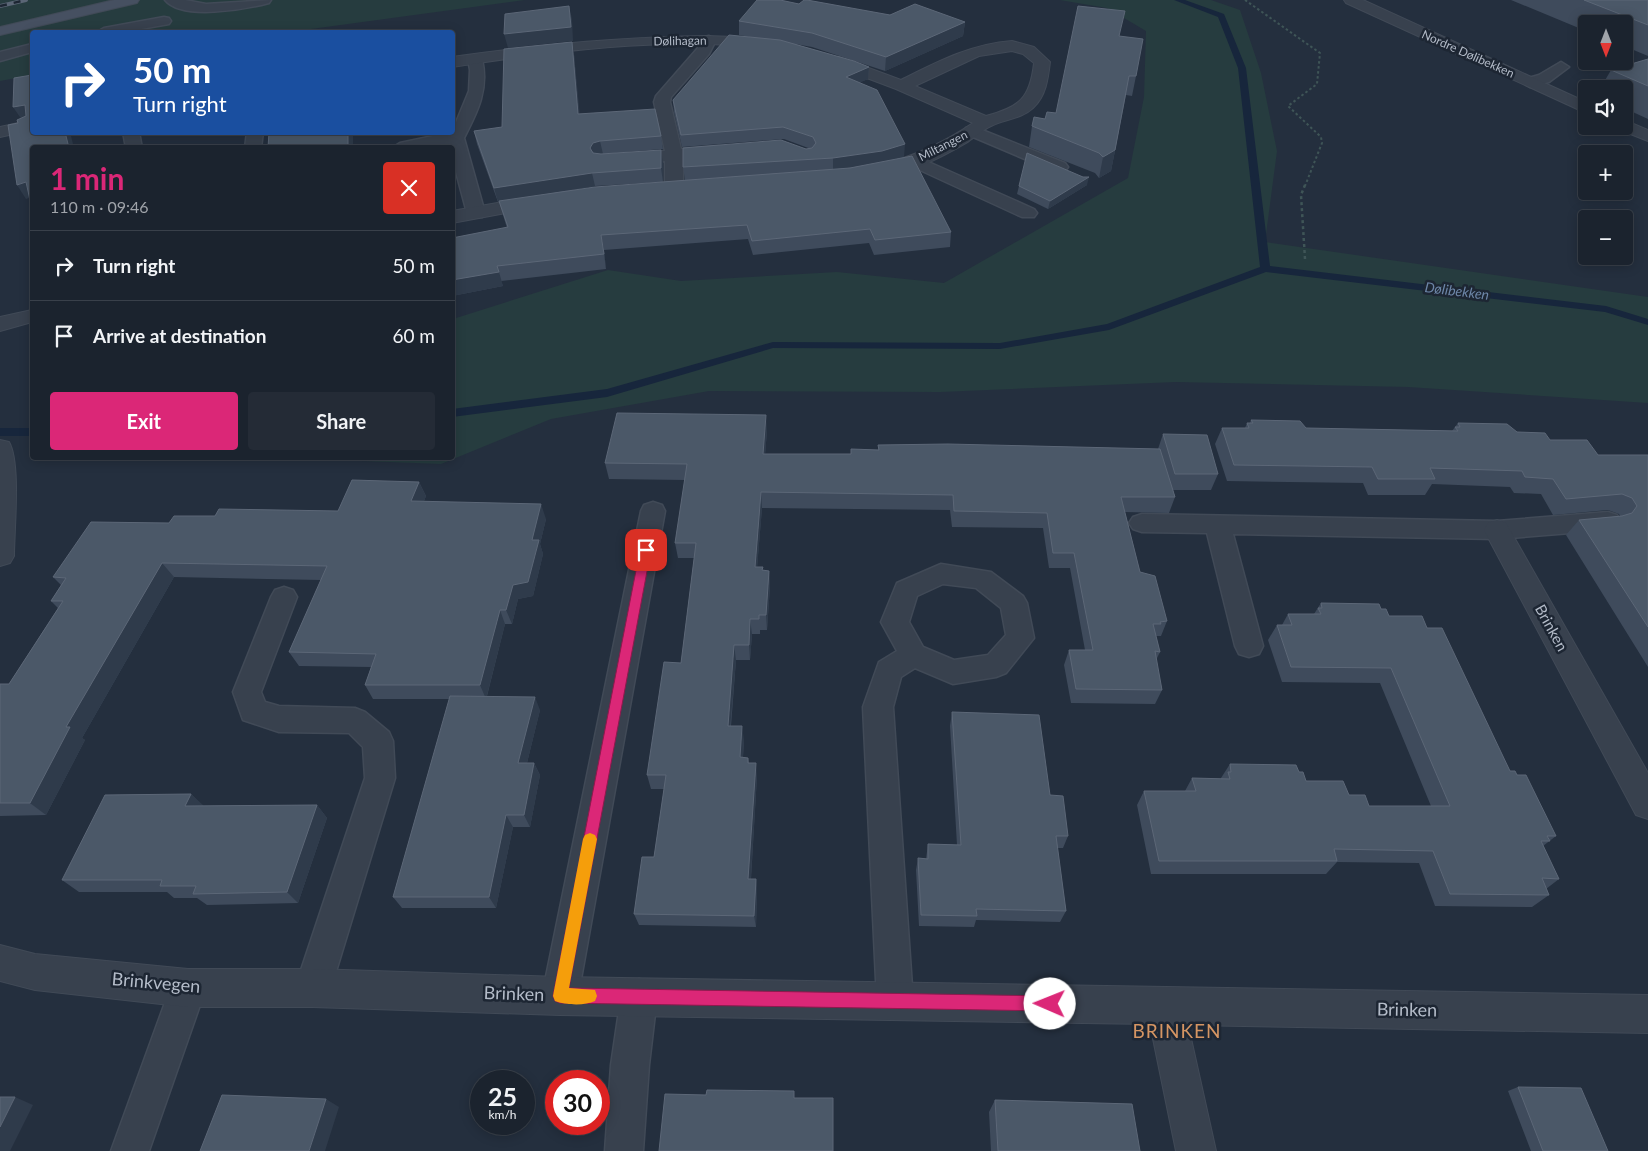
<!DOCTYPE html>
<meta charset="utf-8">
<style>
body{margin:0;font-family:Lato,sans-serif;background:#242b36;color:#f1f3f6;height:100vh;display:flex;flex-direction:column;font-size:19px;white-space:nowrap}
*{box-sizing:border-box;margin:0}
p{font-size:16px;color:#a0a4aa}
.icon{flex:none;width:28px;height:28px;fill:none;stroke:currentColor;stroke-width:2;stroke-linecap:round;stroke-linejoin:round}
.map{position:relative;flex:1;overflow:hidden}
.panel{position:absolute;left:30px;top:145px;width:425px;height:315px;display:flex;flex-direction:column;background:#1b232e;border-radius:5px;box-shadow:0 2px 12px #0003,0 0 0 1px #39404a}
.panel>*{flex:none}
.banner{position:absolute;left:30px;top:30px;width:425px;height:105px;border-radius:5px;box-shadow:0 2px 12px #0003,0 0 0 1px #39404a;background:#1a4fa0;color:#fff;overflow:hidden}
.needle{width:32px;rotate:180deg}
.buttons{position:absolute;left:1578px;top:15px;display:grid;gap:10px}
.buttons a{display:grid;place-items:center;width:55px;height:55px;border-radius:5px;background:#1b232e;box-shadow:0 2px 12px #0003,0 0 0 1px #39404a;font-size:25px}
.speed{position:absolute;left:470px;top:1070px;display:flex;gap:10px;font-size:25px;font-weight:700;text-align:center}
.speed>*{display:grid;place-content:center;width:65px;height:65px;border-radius:50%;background:#1b232e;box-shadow:0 2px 12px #0003,0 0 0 1px #39404a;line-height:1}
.speed small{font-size:12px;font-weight:400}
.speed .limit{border:8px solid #d22;background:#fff;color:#111}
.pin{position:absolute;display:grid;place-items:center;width:42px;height:42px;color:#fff;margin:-21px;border-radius:10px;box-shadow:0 2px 8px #0006}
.me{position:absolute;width:55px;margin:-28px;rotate:271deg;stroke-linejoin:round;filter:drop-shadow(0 0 4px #0008)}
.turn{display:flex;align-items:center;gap:18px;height:105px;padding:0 20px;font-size:22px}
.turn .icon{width:65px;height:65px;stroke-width:2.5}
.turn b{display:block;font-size:35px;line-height:42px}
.round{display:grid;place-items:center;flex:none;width:52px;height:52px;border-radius:5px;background:#242b36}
.overview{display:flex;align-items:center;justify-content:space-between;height:85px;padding:0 20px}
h1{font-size:30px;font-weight:700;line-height:38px;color:#db2777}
.action{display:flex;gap:10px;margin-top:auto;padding:10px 20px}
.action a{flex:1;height:58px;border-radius:5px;background:#db2777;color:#fff;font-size:20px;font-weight:700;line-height:58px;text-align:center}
.action a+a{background:#242b36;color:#f1f3f6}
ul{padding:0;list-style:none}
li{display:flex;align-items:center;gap:15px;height:70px;padding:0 20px;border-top:1px solid #39404a}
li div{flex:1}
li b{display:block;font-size:19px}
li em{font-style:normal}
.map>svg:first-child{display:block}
</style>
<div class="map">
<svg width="1648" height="1151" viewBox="0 0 1648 1151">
<rect width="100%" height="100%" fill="#242f3e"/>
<path fill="#263c3f" d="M0 0H525L289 32H32V75L0 81Z
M1060 0H1211L1240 10 1261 73 1277 151 1265 242 1648 297V403L1408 387 1175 382 940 392 709 391 551 419 441 464 284 458H452L453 319 608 270 681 281 837 272 944 283 1128 178 1144 97 1146 31 1107 8Z"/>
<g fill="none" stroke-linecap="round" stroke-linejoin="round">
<path fill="#17263c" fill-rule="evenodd" d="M1174 0H1185L1224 14 1246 68 1270 266 1606 306 1648 319V325L1605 312 1266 272 1109 330 1000 349 773 348 607 397 452 417V409L607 389 773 342 1000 343 1107 324 1260 267 1238 68 1218 17Z
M0 428H32V436H0Z"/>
<g stroke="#414a57" stroke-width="3">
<path id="service" d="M165 0H185L206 4 271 0 269 3C246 9 182 21 165 0Z
M164 17 169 18 171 21 169 24 124 32H97L104 28Z
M709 36 716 40 709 54 671 97 670 102 681 149 719 146 725 147 727 151 725 155 683 159V187L680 191H668L665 187V161L626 164 620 163 617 159 620 155 626 154 665 151 654 102 656 96 697 49 704 37Z
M32 44V52L0 61V52Z
M475 55 482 59C489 89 478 111 464 138L485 213 482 217H470L467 213 452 157V148L449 144 431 148H392L400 143 452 132 469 91 470 70 468 59Z
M1561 62 1569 67 1549 82 1530 87 1522 82 1525 79 1539 75Z
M972 126 1065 163 1068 167 1065 171H1053L966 134 964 131 966 128Z
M123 132H139L142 148H126Z
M247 132H263L261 148H245Z
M915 156 1034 209 1037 213 1034 217H1022L909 165 906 161 909 157Z
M653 502 662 505 665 511 578 996 573 1009 560 1014 547 1009 542 996 641 511 644 505Z
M1608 512 1617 515 1621 521 1617 527 1608 530 1497 539 1233 534 1263 646 1259 654 1249 657 1239 654 1235 646 1207 533 1142 532 1133 529 1129 523 1133 517 1142 514 1497 521Z
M941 564 991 572 1023 596 1027 603 1034 638 1006 673 996 677 953 684 915 668 901 677 893 707 913 1001 908 1014 895 1019 882 1014 877 1001 863 707 879 662 897 651 881 622 897 583ZM943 584 976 588 1001 608 1006 635 988 655 954 660 923 647 909 622 917 596Z
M284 587 293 590 297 597 261 692 265 702 279 706 355 708 365 712 389 732 393 741 395 778 331 988 326 1001 313 1006 300 1001 295 988 365 778 363 747 349 733 279 732 243 720 233 692 271 597 275 590Z
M188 970 201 975 206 988 149 1151H111L175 975Z
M639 979 652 984 657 997 649 1065 643 1151H605L611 1065 621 997 626 984Z"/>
</g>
<g stroke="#414a57" stroke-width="2">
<path id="minor" d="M1344 0H1363L1586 102V113L1346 3Z
M707 36 762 38 770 43 762 48C665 36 549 52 452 67V57C537 45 621 37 707 36Z
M1012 41 1034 47 1050 62C1048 79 1046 96 1033 108 1021 119 1005 119 991 126 982 130 974 138 966 143 944 156 897 181 873 175L870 171 873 167C909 158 941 145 973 123L896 89 827 63 825 60 827 57H839L901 80C937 62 971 44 1012 41ZM1012 51 1023 54 1034 63C1030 99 1019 107 986 116L915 86 979 56Z
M32 120V130L0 137V127Z
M1624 120 1648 130V141L1618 129 1616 126H1624Z
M537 196 544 198 546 202 544 206 452 223V211Z
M32 310V322L0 331V317Z
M0 440 9 442C21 463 14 530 14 556L10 563 0 566Z
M1497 520 1506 523 1648 773V819L1636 815 1484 530 1488 523Z
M0 945 35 954 188 969H313L560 977 1648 995V1033L1188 1025 1216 1151H1176L1150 1024 560 1015 313 1007H188L35 990 0 981Z"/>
</g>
<g stroke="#414a57" stroke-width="2">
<path id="secondary" d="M114 0H139L137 3 0 35V27Z"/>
</g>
<path stroke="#3f5557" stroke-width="2" stroke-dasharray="2.5 2.5" stroke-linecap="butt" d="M1245 0 1320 53 1317 84 1288 106 1321 137 1322 143 1305 186"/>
<path stroke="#3f5557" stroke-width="2.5" stroke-dasharray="3 3" stroke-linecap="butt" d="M1305 259 1301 195 1305 185"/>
<use href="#service" fill="#38414e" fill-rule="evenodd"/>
<use href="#minor" fill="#38414e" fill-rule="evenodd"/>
<use href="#secondary" fill="#465061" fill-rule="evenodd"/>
<g stroke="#5a6575" stroke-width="4">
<path id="rail" d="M0 6 26 0"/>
</g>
<use href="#rail" stroke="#1d2633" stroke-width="2.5" stroke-dasharray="7" stroke-linecap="butt"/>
</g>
<path fill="#3f4b5c" d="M1511 0H1648V56L1624 46V24H1586V31Z
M799 4 890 15 965 22 963 36 885 71 812 47 795 44 869 67 868 79 860 82 904 157 894 160 951 232 950 247 874 255 869 243 753 255 748 239 604 250 606 269 501 281 503 286 452 296V238L507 228 499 202H498L477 144 474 131 502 127 574 54 579 114 661 136 663 149 602 154 663 163V182L595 186 564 191 685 180 683 167 811 149 784 139 682 147 674 112 673 100 755 38 739 35V21Z
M1119 36 1136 76 1132 96 1126 95 1111 171 1099 178 1095 173 1029 147 1032 126 1056 113Z
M1648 59V119L1624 108V89H1600L1611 70Z
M1087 185 1048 209 1017 194 1019 186Z
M1251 420 1306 428 1452 431 1458 423 1517 432 1550 440 1598 455H1648V667L1566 535 1579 520 1620 516 1619 514 1608 510 1553 515 1541 494 1514 493 1510 487 1432 484 1425 495H1368L1363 483 1227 481 1215 444 1222 428H1245L1247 423H1250Z
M767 431 765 454H851L878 450V445L1158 449 1163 434 1218 474 1211 490H1173L1175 497 1169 513 1125 512 1140 572 1167 621 1161 636H1156L1160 652 1156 660 1162 690 1155 704 1071 703 1064 665 1069 650H1085L1070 568H1049L1043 528 952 527 950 510 762 508 757 567 763 570 769 571 770 586 767 630H760V634H752L750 660H736L731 726 744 740 743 757 748 758 749 763 757 776 751 879H756L757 891 756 927 639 925 634 914 654 857 664 789H651L647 775 681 663 694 558H678L675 543 685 480 609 479 605 463Z
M419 482 426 496 424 501 546 519 540 544 543 554 533 596 518 599 512 624H505L487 696 540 710 527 763H534L540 775 530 827H513L496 908H402L393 897 450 699H373L365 685 371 667 299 666 289 652 321 580 174 577 82 738 85 740 46 815 0 816V684H9L58 608 51 601 61 585 53 577 169 523 215 516 338 511Z
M1321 603 1381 609 1389 616 1427 628 1510 771 1517 775 1556 836 1543 846 1559 879 1546 889 1549 895 1532 907 1435 906 1419 863 1337 862 1326 874H1151L1137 805 1144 791H1185L1192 778 1221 779V778L1230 764 1299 772 1306 781 1349 795 1369 806H1431L1380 683 1282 682 1268 640 1277 625H1282L1288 614H1314Z
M952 712 1050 795 1068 836 1063 848H1057L1066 911 1060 922 976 920 974 927 919 926 916 870 918 858 926 859 928 844 957 845 950 726Z
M191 794 203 806 317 805 327 818 298 903 207 905 197 898H174L167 892H79L62 880Z
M1518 1087 1608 1151H1531L1508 1091Z
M995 1100 1140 1151H991L989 1112Z"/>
<path fill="#2f3b4b" d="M569 6 572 19 573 41 508 48 504 34Z
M965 22 963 36 885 71 886 57Z
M572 42 574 54 581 127 578 114Z
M869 67 868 79 846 89V77Z
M25 105 32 117 22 120 13 107Z
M65 132H70L74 148H69Z
M348 132H353V148H348Z
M600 141 603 154 596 156 590 148 593 143Z
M905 144 904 157 882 163 833 170V158Z
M661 150 663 163V182L661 168Z
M1115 150 1111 171 1099 178 1103 157Z
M592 173 595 186 498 202 494 188Z
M1089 177 1087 185 1048 209 1050 201Z
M26 182 32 197 26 199 17 185Z
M601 235 604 250 606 269 604 254Z
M499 272 503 286 452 296V280Z
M766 415 767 431 764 469 763 454Z
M419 482 426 496 418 516 411 501Z
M761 492 762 508 756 582 755 567Z
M541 504 546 519 540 544 543 554 533 596 518 599 512 624 506 610 513 585 532 540Z
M162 563 174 577 82 738 85 740 46 815 30 803 66 727Z
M769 571 770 586 767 630 766 615Z
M500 610 505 624 486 699 480 685Z
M750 619 752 634 750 660 749 645Z
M734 645 736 660 729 740 728 726Z
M535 697 540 710 524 775 518 763Z
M742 726 744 740 742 771 740 757Z
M534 763 540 775 530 827 524 815Z
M756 763 757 776 750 891 748 879Z
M191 794 204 806H185Z
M317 805 327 818 298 903 287 892Z
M506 815 513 827 496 908 489 897Z
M756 879 757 891 756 927 754 916Z
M15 1097 33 1105 10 1151H0V1127Z
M326 1099 339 1107 325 1151H309Z"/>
<path fill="#4b5868" stroke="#5c6777" d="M757 0H780L799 4 804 0H807L890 15 915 4 965 22 886 57 812 33 739 21Z
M1584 0H1648V25Z
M569 6 571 27 504 34 505 14Z
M1078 6 1125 11 1119 36 1143 39 1136 76H1129L1115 150 1103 157 1099 153 1032 126 1034 117 1045 119 1047 112 1056 113Z
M729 35 780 40 854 61 869 67 846 77 877 90 905 144 882 151 833 158 683 167V148L781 140 806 149 812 148 816 143 813 137 783 127 681 135 673 100Z
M572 42 578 114 655 109 661 136 600 141 593 143 590 148 593 153 601 154 661 150V168L592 173 494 188 474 131 502 127 504 49Z
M1648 59V86L1611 70Z
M32 75V132H65L69 148H32V209L26 182 17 185 8 125 18 123 17 120 26 116 25 105 13 107 14 78Z
M269 132H348V148H268Z
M1027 153 1083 177H1089L1050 201 1019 186Z
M912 156 951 232 875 240 870 229 752 241 747 225 601 235 604 254 497 266 499 272 452 280V238L508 227 499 201 595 187 850 168Z
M617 413 766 415 763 454H851V449L879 450 878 445 948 444 1160 449 1175 497H1121L1140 572 1155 576 1167 621 1160 622 1161 624H1153L1160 652 1155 651 1162 690 1076 689 1069 650H1093L1074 553H1053L1047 513 954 511 953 495 761 492 755 567H763L762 570 769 571 766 615H759V619H750L749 645H734L728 726H742L740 757 748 758V763H756L748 879H756L754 916 634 914 642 857H654L666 775H647L664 662 681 663 696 543H675L687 464 605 463Z
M1251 420 1300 421 1306 428 1458 431 1455 427H1460L1458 423 1507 424 1517 432 1545 433 1550 440H1587L1598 455H1648V627L1579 520 1622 516 1632 513 1637 506 1632 498 1622 494 1566 499 1553 479 1525 477 1522 471 1430 468 1435 479H1378L1372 467 1234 465 1222 428H1249L1247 423H1253Z
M1163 434 1207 435 1218 474H1175Z
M352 480 419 482 411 501 541 504 532 540H539L528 582 513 585 506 610H500L480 685H365L376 654 289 652 327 566 162 563 66 727H70L30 803H0V684H9L63 601H51L66 578 53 577 91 522 169 523 174 516H215L219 509 338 511Z
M1321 603 1379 604 1381 609H1386L1389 616H1422L1427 628H1442L1510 771H1515L1517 775H1526L1556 836H1547L1550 841H1541L1559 879 1542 878 1549 895 1450 894 1433 851 1334 849 1337 861H1159L1144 791H1196L1192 778 1230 779 1228 772H1231L1230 764 1296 765 1299 772H1303L1306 781H1343L1349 795H1365L1369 806H1450L1391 668 1291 667 1277 625H1292L1288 614H1321L1318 608H1322Z
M450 696 535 697 518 763H534L524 815H506L489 897H393Z
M952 712 1039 715 1050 795 1063 796 1068 836H1056L1066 911 976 909 977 916 921 915 918 858 928 859V844L961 845Z
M191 794 185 806 317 805 287 892 193 894 196 886H160L162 880H62L105 795Z
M1518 1087 1581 1088 1608 1151H1543Z
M707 1090 794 1091V1098H833V1151H659L665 1094 706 1095Z
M222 1095 326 1099 309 1151H200Z
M0 1097H15L0 1127Z
M995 1100 1132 1104 1140 1151H998Z"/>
<path fill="#db2777" stroke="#8e194d" d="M646 546 651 550 569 988 1050 996 1055 998 1057 1004 1055 1009 1050 1011 560 1003 555 1001 553 996 640 550Z"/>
<path fill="#f59e0b" d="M590 833 595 835 597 839 569 988 595 990 597 996 595 1001C585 1006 565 1005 555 1001L553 996 583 839 585 835Z"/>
<g text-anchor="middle" stroke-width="5" stroke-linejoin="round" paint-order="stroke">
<g font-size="12" fill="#b4bcc9" stroke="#1d2633">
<text transform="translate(680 41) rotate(-1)" y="4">Dølihagan</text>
<text transform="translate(1468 54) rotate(24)" y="4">Nordre Dølibekken</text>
<text transform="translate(943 146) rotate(-27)" y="4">Miltangen</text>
</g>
<g font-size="14" font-style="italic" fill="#6d86a8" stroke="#1d2633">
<text transform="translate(1457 291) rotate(7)" y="5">Dølibekken</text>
</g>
<g font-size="15" fill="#b4bcc9" stroke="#1d2633">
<text transform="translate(1551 628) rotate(61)" y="5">Brinken</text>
</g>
<g font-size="18" fill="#b4bcc9" stroke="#1d2633">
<text transform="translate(156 983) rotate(5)" y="6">Brinkvegen</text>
<text transform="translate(514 994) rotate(2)" y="6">Brinken</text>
<text transform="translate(1407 1010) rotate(1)" y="6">Brinken</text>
</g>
<g font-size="19" letter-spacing="1" fill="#d59563" stroke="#1d2633">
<text x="1177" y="1038">BRINKEN</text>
</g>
</g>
</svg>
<div class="buttons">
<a><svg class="needle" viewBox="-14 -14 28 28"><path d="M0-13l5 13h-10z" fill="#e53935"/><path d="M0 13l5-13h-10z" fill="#a0a4aa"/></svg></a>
<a><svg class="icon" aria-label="sound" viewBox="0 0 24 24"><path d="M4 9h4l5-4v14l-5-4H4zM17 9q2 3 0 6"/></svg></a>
<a>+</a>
<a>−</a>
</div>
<div class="speed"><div>25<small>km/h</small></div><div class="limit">30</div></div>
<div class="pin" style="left:646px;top:550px;background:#d93025"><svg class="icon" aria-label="arrive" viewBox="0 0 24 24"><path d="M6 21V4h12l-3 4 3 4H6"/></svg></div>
<svg class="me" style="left:1050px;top:1004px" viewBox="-20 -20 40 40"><circle r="19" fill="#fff"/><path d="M0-13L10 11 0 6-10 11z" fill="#db2777"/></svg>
<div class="banner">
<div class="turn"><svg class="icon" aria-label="right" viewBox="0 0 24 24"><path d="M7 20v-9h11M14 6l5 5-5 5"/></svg><div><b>50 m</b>Turn right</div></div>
</div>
<section class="panel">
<div class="overview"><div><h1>1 min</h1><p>110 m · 09:46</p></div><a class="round" style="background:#d93025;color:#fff"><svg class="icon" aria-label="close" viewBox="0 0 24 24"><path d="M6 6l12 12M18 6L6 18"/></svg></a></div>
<ul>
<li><svg class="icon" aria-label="right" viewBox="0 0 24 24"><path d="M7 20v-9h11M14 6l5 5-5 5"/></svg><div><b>Turn right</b></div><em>50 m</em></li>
<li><svg class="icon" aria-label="arrive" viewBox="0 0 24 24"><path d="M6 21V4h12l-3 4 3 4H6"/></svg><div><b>Arrive at destination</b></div><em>60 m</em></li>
</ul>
<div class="action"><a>Exit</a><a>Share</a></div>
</section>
</div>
